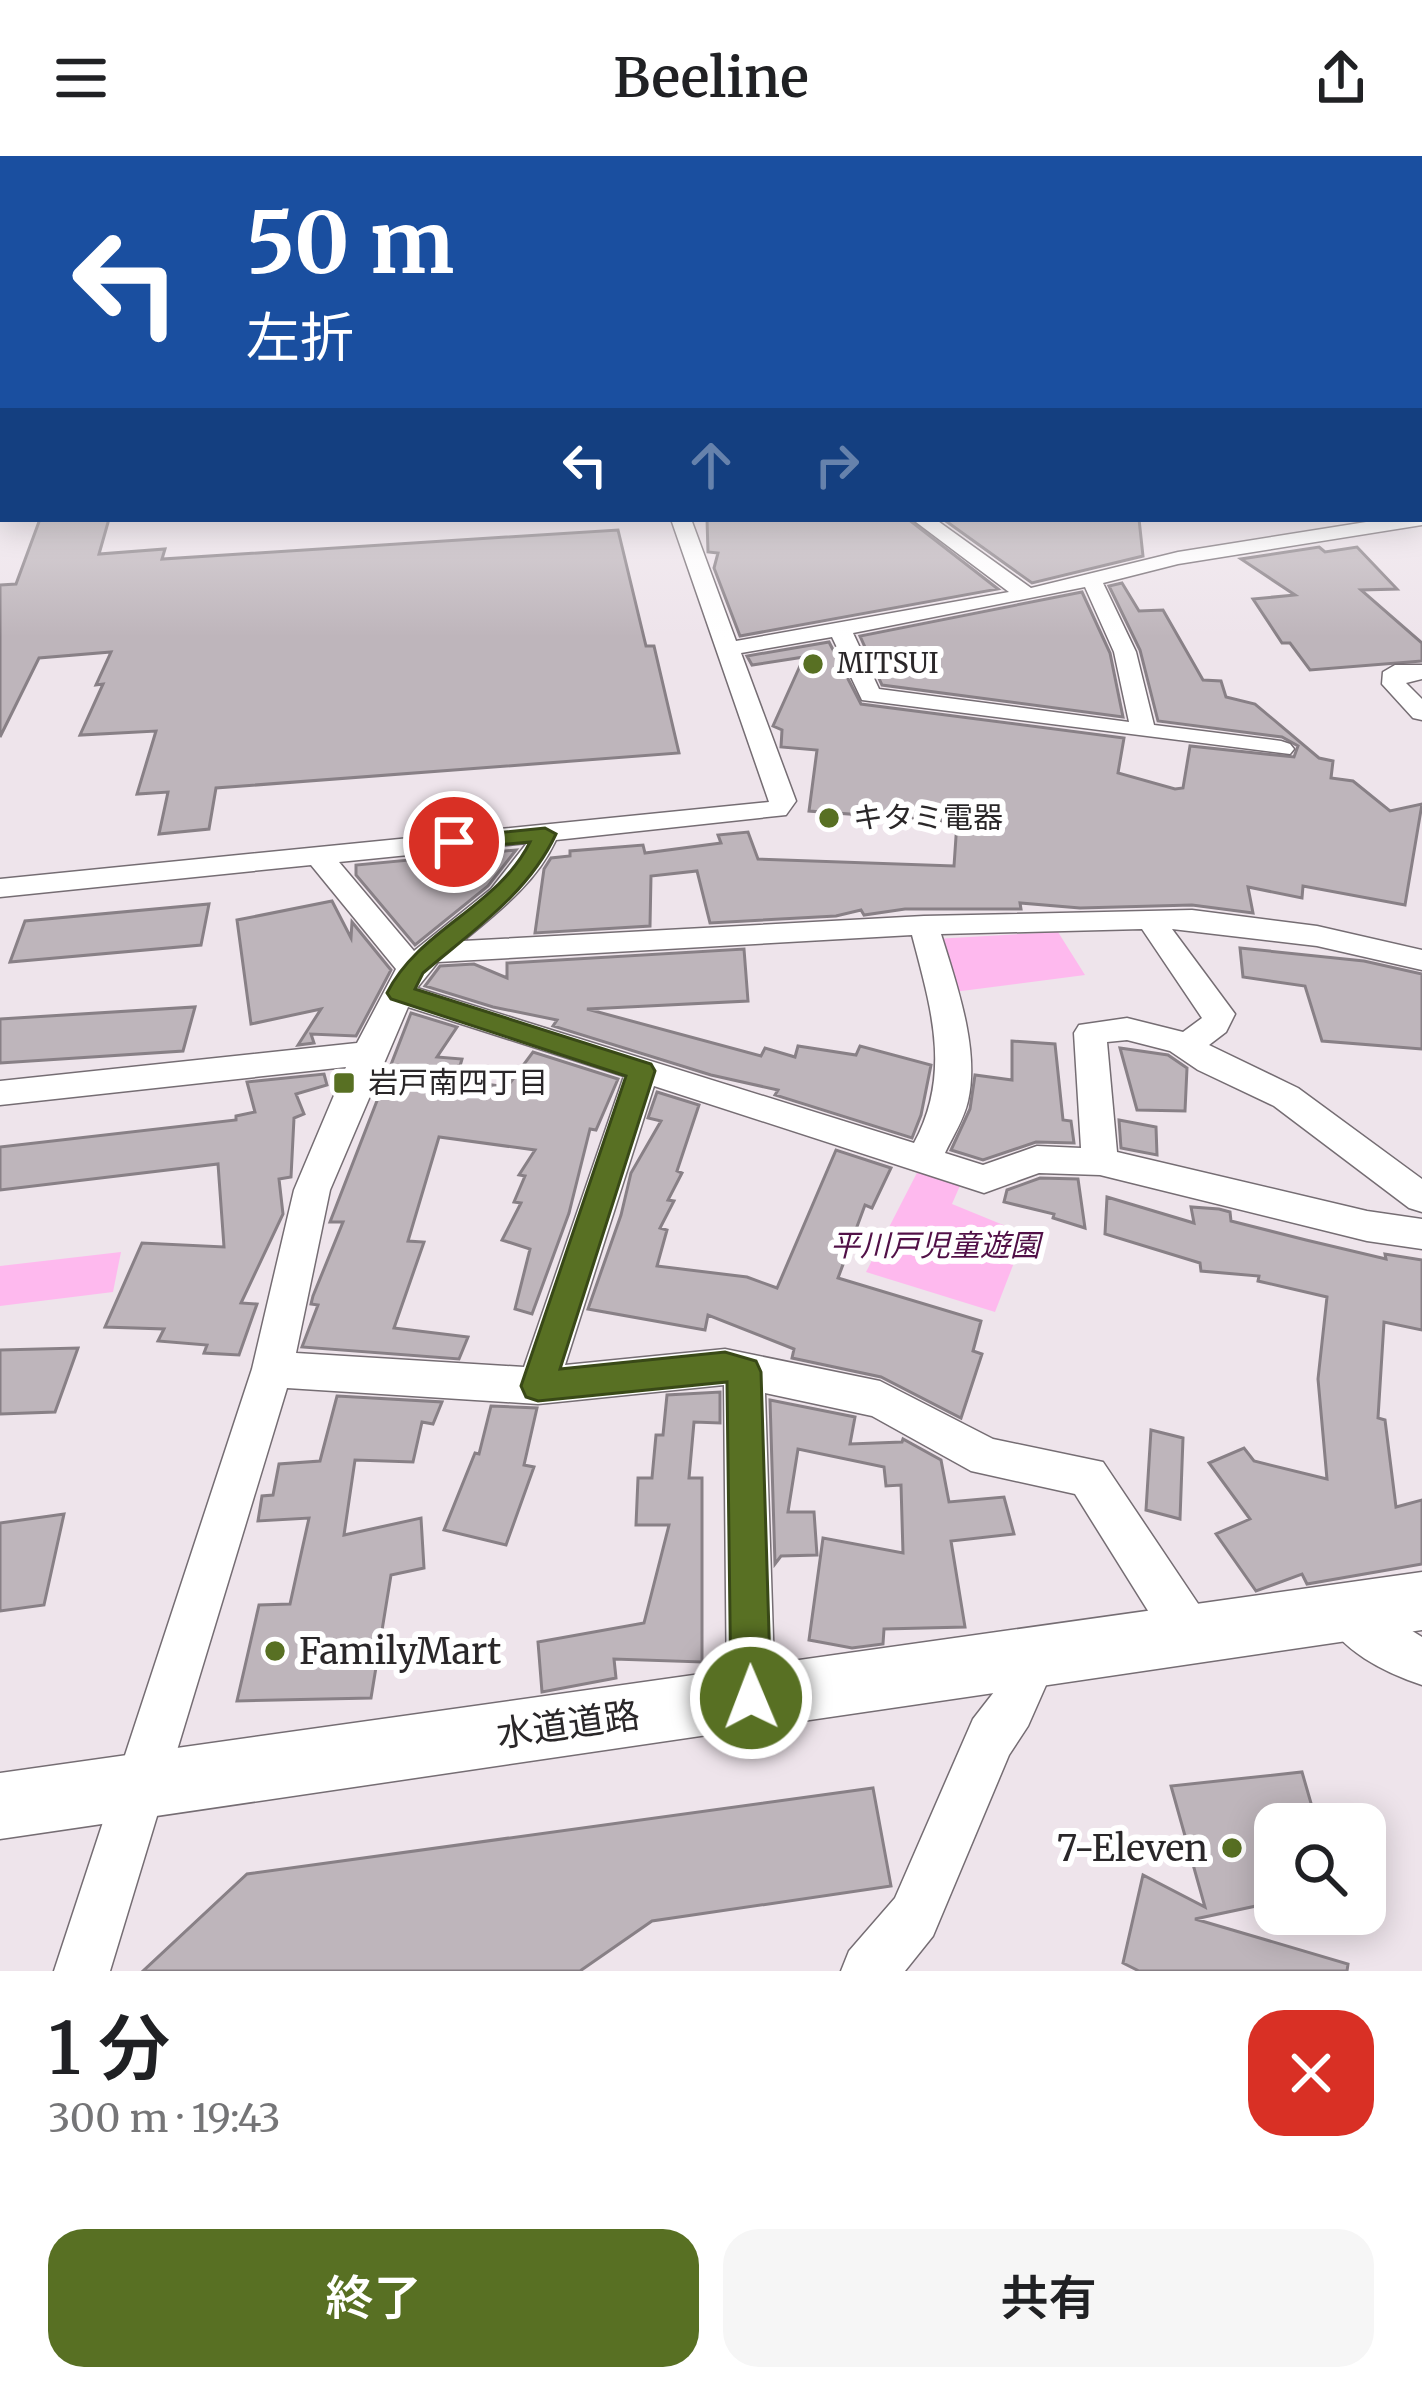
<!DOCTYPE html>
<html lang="ja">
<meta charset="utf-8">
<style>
body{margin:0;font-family:Merriweather,"Noto Sans JP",serif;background:#f6f6f6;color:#202124;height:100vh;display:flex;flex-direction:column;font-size:45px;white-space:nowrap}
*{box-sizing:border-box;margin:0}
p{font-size:39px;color:#757577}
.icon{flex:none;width:66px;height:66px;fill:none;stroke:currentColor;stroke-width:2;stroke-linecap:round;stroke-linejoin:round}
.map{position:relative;height:1815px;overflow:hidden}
.sheet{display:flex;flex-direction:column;background:#fff;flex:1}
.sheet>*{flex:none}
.hud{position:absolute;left:0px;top:0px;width:1422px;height:366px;box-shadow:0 6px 30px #0003;background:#1a4fa0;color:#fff;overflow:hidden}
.controls{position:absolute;left:1254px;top:1647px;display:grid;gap:24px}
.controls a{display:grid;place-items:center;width:132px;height:132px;border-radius:24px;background:#fff;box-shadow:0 6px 30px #0003;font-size:60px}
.pin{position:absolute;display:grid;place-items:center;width:102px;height:102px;color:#fff;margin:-51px;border:6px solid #fff;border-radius:50%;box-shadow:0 3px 12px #0007}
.me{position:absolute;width:132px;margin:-66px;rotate:359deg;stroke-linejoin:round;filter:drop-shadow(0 0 9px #0008)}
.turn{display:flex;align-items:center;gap:42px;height:252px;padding:0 48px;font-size:54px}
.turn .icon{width:156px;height:156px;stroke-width:2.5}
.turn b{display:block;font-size:84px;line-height:102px}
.lanes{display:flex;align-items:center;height:114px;padding:0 48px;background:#0003;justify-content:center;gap:60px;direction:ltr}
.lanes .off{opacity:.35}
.round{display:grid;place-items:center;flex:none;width:126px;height:126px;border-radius:36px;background:#f6f6f6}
.overview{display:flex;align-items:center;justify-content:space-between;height:204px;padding:0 48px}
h1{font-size:72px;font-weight:600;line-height:90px}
.cta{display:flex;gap:24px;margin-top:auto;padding:24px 48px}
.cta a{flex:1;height:138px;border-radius:36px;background:#587023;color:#fff;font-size:48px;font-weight:600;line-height:138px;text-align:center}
.cta a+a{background:#f6f6f6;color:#202124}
header{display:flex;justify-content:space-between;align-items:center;height:156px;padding:0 48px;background:#fff;font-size:54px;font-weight:600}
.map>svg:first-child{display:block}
</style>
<header><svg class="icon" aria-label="menu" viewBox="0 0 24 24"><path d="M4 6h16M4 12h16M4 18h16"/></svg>Beeline<svg class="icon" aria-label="share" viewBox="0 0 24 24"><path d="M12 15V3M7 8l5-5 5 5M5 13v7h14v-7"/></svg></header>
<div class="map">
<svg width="1422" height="1815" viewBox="0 0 1422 1815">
<rect width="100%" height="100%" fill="#eee4eb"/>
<path fill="#feb9ee" d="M1058 776 1085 819 946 837 934 783Z
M923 1005 965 1018 952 1048 1025 1078 995 1156 866 1116Z
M121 1096 113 1136 0 1150V1110Z"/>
<path fill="#beb5bb" stroke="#888086" stroke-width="3" d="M40 363H109L99 398 165 393 162 403 618 374 646 490H654L679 597 216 632 209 673 159 678 168 636 137 638 156 575 80 579 103 528 96 529 111 496 39 502 0 581V429L16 428Z
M707 363H908L998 433 740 480 714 412 718 397 708 396Z
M943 363H1139L1143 400 1032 427Z
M1319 391 1325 396 1357 391 1397 433 1361 434 1422 487V505L1310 514 1290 487H1282L1253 443 1295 439 1241 403Z
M1122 427 1139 455 1163 454 1203 524 1221 525 1226 541 1255 548 1319 602 1333 605 1331 622 1353 625 1390 655 1422 648 1405 749 1303 730 1302 742 1248 731 1253 757 1192 749 1080 752 1020 747 1021 753H905L864 759 861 754 836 760 710 767 697 715 651 720 650 770 535 777 544 713 551 702 570 700V695L643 689 645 697 721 687 718 679 748 676 758 703 954 710 957 666 809 655 817 594 781 591 782 574 773 570 804 501 752 509 747 500 829 486 861 548 1124 582 1118 617 1175 633 1183 632 1190 590 1294 601 1298 590 1282 581 1158 565 1140 494 1109 430Z
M1082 436 1110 497 1123 561 882 529 860 480Z
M516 694 488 730 415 789 356 719V709Z
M332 745 351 782 352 766 391 814 356 880 311 878 314 887 298 889 321 853 251 868 237 764Z
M209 748 201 789 10 806 25 765Z
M1240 792 1364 805 1422 818V893L1322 885 1305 830 1243 821Z
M744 793 748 845 587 853 761 900 765 892 795 901 798 890 856 899 860 890 931 909 921 959 912 982 775 939 778 934 711 919 553 870 557 864 493 851 425 830 440 810 474 808 507 822V807Z
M195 851 183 895 0 907V863Z
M411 857 457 871 437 901 462 903 456 924 507 931 533 896 618 923 596 974 590 973 569 1057 532 1158 515 1153 530 1093 502 1084 521 1047 514 1046 525 1020 519 1019 535 994 439 981 408 1085 424 1086 394 1172 468 1181 459 1203 302 1191 318 1149 311 1148 313 1140 343 1066H330Z
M1012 885 1055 888 1063 964 1071 965 1074 987 1036 986 983 1004 951 994 970 953 975 919 1012 924Z
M1120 892 1168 899 1187 912 1185 955 1137 954Z
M324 918 327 929 296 938 304 958 294 962 291 1021 279 1023 283 1058 241 1147 257 1148 239 1199 204 1197 207 1189 158 1185 164 1173 105 1171 142 1087 224 1091 218 1008 0 1034V991L236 964V960L255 956 247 926Z
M657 936 699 949 677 1015 682 1017 668 1044 674 1045 660 1072 667 1074 657 1110 747 1121 777 1132 836 994 891 1012 872 1052 865 1049 838 1122 981 1165 973 1195 982 1198 961 1262 881 1221 792 1202 794 1193 708 1159 705 1174 588 1153 621 1059 631 1017 661 965 648 962Z
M1119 964 1156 971 1157 999 1121 992Z
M1040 1022 1078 1023 1085 1072 1053 1062 1054 1058 1004 1046 1007 1034Z
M1107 1041 1194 1067 1191 1051 1219 1053 1230 1056 1231 1065 1306 1084 1386 1103 1385 1098 1422 1104V1174L1384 1166 1378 1262 1385 1264 1396 1351 1422 1344V1408L1307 1428 1302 1418 1256 1435 1216 1378 1250 1363 1209 1307 1244 1292 1254 1305 1327 1323 1318 1223 1327 1141 1258 1125 1259 1120 1201 1115 1200 1107 1105 1078Z
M78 1192 55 1256 0 1258V1194Z
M720 1236V1267L694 1266 689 1322H702V1506L614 1503 616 1522 542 1536 538 1486 644 1467 669 1369H636L638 1322H652L656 1279H663L667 1239Z
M337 1240 442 1246 433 1268 422 1266 413 1306 355 1304 344 1379 421 1362 424 1412 391 1419 371 1542 237 1545 259 1449 290 1448 309 1362 258 1365 262 1340 273 1339 279 1308 320 1305Z
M770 1244 855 1261 850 1288 902 1286 903 1283 941 1304 949 1346 1004 1341 1014 1378 951 1385 965 1471 884 1473 883 1488 852 1492 809 1484 823 1382 903 1397 901 1329 886 1330 884 1311 798 1293 788 1356H814L817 1399 781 1400 775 1408Z
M491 1250 537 1252 524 1309 534 1311 506 1389 444 1374 475 1297 479 1298Z
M1151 1274 1183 1282 1180 1363 1146 1354Z
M64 1358 44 1449 0 1455V1367Z
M1302 1616 1317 1668H1275V1746L1195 1763 1348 1808 1347 1815H1139L1123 1807 1143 1719 1205 1751 1171 1630Z
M873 1632 891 1730 652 1765 580 1815H143L247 1718Z"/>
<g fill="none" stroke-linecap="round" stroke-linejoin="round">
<g stroke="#756d73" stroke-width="3">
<path id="minor" d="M1419 238 1422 239V249L1419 248Z
M3 255V265L0 266V256Z
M1422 357V369L1178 408 1103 427 1136 496 1154 569 1281 585 1290 588 1294 593 1290 598 862 544 832 481 741 497 796 645 786 659 556 684C536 727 499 755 463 785L924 760 1192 754 1317 770 1422 794V814L1317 790 1172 773 1235 858 1226 876 1209 889 1298 932 1422 1023V1056L1409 1052 1274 950 1198 914 1170 895 1127 884 1107 886 1117 996 1367 1055 1422 1063V1093L1367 1085 1100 1019 1039 1017 984 1037 654 930 565 1209 725 1193 880 1225 993 1283 1103 1306 1209 1464 1216 1481 1209 1498 1192 1505 1175 1498 1075 1338 971 1315 872 1260 765 1237 775 1542 768 1559 751 1566 734 1559 727 1542 724 1229 538 1248 287 1232 110 1815H54L252 1213 294 1034 346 911 0 949V925L357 887 396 813 311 709 0 741V723L769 646 671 363H691L736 485 1009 436 912 363H935L1031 432 1178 396 1385 363H1419ZM1085 431 1114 496 1129 566 879 533 853 477ZM527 687 491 733 414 795 339 706ZM1142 773 1202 862 1183 876 1127 862 1079 869 1074 877 1081 992 1037 990 983 1009 945 997C953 980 964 963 968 945 980 893 956 827 941 778ZM912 779C931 852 952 917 914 987L417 832 438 806ZM408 851 624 920 524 1211 296 1197 330 1034Z
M1395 509H1422V523L1406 527 1422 543V564L1413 562 1382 528 1383 516Z
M1346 1434 1422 1481V1529C1386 1517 1338 1494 1323 1457L1329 1440Z
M1034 1478 1051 1485 1058 1502 1028 1570 1009 1599 933 1780 905 1815H841L849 1795 895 1742 973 1563 994 1536 1017 1485Z"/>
</g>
<g stroke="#756d73" stroke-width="3">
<path id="major" d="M1422 1416V1474L0 1683V1617Z"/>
</g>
<use href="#minor" fill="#fff" fill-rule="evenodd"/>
<use href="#major" fill="#fff" fill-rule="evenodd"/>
</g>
<linearGradient id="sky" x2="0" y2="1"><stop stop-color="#9a9ed4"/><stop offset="0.47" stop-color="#f7f3f6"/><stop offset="1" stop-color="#f7f3f6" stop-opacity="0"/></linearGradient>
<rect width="1422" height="481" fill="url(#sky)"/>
<path fill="#587023" stroke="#394917" stroke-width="3" d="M545 672 556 678C528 738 472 775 423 817L415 833 651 908 655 915 560 1213 725 1196 756 1205 761 1216 771 1542 765 1556 751 1562 737 1556 731 1542 727 1226 538 1245 526 1241 521 1230 626 920 391 843 387 837C419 773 498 751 530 686L454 693 446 691V682Z"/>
<g fill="#587023" stroke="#fff" stroke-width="4.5">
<circle cx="813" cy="508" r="12"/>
<circle cx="829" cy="662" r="12"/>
<rect x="332" y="915" width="24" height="24" rx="6"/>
<circle cx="275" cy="1495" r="12"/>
<circle cx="1232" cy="1692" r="12"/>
</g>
<g text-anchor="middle" stroke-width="12" stroke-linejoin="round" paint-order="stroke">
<g font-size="27" fill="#2a2729" stroke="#fff" text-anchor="start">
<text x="837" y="517">MITSUI</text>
</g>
<g font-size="30" fill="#2a2729" stroke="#fff" text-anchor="start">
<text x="853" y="672">キタミ電器</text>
<text x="368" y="937">岩戸南四丁目</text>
</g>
<g font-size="30" font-style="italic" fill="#511047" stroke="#fff">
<text x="935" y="1100">平川戸児童遊園</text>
</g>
<g font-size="36" fill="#2a2729" stroke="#fff" text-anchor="start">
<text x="299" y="1508">FamilyMart</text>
<text x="1208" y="1705" text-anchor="end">7-Eleven</text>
</g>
<g font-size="36" fill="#2a2729" stroke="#fff">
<text transform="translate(568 1568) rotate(-8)" y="13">水道道路</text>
</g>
</g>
</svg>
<div class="controls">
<a><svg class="icon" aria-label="search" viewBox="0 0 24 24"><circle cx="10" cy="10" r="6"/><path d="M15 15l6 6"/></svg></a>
</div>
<div class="pin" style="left:454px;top:686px;background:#d93025"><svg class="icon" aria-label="arrive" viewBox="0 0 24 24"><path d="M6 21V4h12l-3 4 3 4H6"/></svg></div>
<svg class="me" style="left:751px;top:1542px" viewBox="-20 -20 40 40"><circle r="17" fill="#587023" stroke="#fff" stroke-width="3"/><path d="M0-11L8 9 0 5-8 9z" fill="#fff"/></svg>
<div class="hud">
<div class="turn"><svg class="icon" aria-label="left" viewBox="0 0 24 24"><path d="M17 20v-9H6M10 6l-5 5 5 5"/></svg><div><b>50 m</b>左折</div></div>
<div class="lanes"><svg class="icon" aria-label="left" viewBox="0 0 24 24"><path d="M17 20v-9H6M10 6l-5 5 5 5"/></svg><svg class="icon off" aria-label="ahead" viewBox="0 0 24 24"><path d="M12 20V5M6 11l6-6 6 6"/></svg><svg class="icon off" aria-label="right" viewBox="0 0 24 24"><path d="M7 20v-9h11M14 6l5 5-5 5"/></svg></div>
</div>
</div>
<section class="sheet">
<div class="overview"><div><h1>1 分</h1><p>300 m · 19:43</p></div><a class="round" style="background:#d93025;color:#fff"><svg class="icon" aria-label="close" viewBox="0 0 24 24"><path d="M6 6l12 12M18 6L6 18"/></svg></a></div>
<div class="cta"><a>終了</a><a>共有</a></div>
</section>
